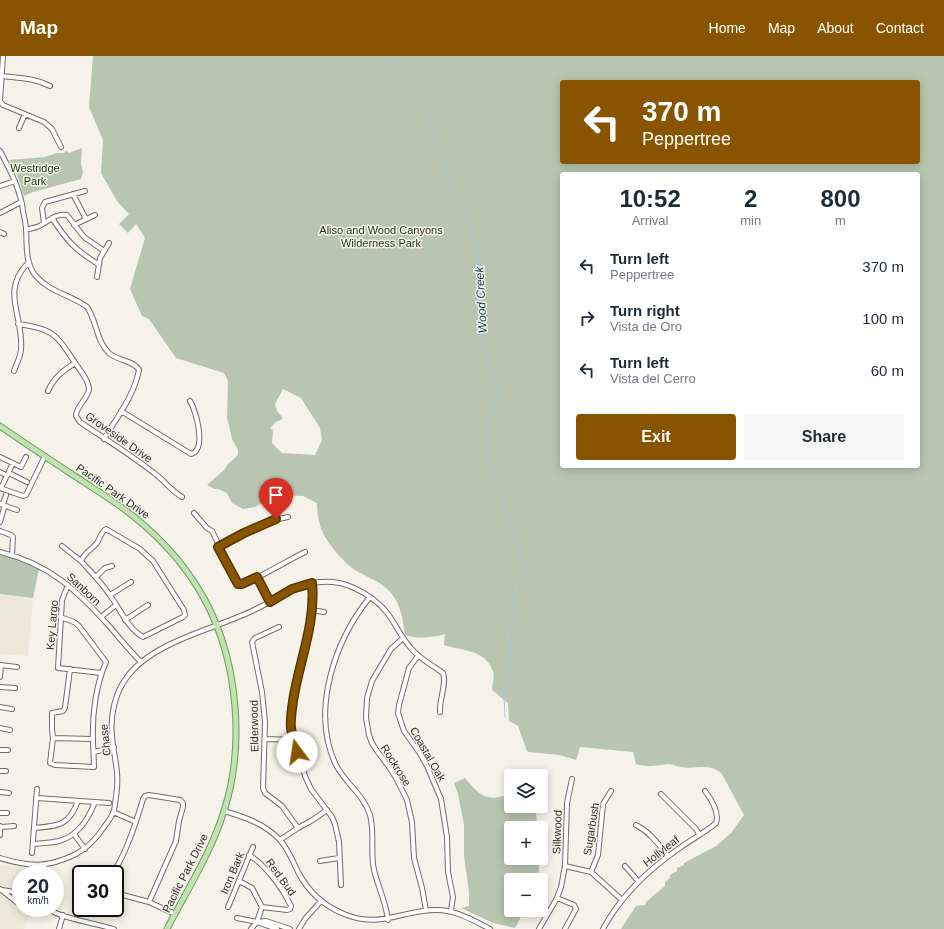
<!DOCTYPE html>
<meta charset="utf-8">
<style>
body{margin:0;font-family:Arial,sans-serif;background:#f6f6f7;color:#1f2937;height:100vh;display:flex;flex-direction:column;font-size:15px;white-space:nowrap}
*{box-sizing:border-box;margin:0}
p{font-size:13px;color:#747a83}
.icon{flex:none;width:22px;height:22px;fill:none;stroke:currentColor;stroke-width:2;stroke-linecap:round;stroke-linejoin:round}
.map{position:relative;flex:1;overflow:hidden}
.details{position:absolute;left:560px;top:116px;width:360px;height:296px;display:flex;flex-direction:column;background:#fff;border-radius:4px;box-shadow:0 2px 10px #0003}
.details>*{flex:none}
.top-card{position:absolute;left:560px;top:24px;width:360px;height:84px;border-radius:4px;box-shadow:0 2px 10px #0003;background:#885400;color:#fff;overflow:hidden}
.controls{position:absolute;left:504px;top:713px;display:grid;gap:8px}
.controls a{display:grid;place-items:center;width:44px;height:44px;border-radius:4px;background:#fff;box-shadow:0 2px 10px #0003;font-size:20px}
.speed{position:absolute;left:12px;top:809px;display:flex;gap:8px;font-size:20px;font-weight:700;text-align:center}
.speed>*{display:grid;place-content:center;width:52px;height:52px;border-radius:50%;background:#fff;box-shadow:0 2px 10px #0003;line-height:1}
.speed small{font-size:10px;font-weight:400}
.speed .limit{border:2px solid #111;border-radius:6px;background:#fff;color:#111}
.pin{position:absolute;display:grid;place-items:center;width:34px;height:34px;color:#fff;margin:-41px -17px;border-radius:50% 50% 50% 0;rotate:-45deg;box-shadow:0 0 4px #0007}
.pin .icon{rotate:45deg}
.me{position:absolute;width:44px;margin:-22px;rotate:346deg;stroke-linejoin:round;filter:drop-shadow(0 0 3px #0008)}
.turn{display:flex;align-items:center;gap:14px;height:84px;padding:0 16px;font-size:18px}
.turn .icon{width:52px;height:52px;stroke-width:2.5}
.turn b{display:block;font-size:28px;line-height:34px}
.eta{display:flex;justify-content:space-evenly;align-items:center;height:68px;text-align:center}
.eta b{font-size:24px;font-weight:700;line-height:28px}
.action{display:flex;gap:8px;margin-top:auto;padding:8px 16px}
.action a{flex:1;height:46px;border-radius:4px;background:#885400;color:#fff;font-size:16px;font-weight:700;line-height:46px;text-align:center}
.action a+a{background:#f6f6f7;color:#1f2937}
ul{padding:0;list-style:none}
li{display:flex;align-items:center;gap:12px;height:52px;padding:0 16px}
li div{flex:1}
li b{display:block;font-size:15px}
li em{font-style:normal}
header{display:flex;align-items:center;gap:24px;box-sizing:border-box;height:56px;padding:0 20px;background:#885400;color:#fff}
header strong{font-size:19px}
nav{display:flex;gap:22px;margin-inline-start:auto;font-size:14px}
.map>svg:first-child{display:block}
</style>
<header>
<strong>Map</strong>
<nav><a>Home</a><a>Map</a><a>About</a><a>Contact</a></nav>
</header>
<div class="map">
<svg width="944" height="873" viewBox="0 0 944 873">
<rect width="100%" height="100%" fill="#f5f2e9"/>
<path fill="#ede9d8" d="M0 538 33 542 28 600 0 598Z
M0 809 32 813 33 818H21V852H33L24 873H0Z"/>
<path fill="#b8c5b0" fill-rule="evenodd" d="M93 0H944V873H621L636 850 645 849 646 846 665 830V826L670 822V819L677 815V812L684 809V807L716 790 731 777 744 759 722 718C709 706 696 714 681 711 677 711 673 708 669 708 655 709 651 712 636 708L633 696 580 691 576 704 560 699 528 696 526 693 518 670 509 665 508 647 492 634C492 628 495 620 493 615 485 593 462 595 444 589L445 578C432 582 419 583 406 579L405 580C403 564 401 549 391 537 381 525 368 522 355 514 343 506 323 483 320 469 318 462 317 454 317 447L303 440 276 439 255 451 243 453 232 447 227 437 218 433H214L207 429 225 413 227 409 238 399V394L232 383 227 361 228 325 224 317 176 302 149 263 142 260 130 233 145 182 136 168 128 177 119 168 129 158 117 145 101 117 103 84 89 51ZM562 26H918V106H562ZM562 118H918V410H562ZM283 333 301 342 320 372 322 384 315 399 282 397 272 387 273 374 270 372 276 366 283 363 282 361 277 355 275 348Z
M82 92 81 108 83 116 81 123 33 136 24 140 18 121 9 104 45 101 57 97H64L66 95 69 97Z
M0 499 14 502 39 513 33 542 0 538Z
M465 722C481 741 486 746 511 738V750H534L536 754 537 772H511V802H538L539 812 538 824H511V854H524L518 867 515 872 493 867 461 852 469 850V836L464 800V769L458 738 454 727Z"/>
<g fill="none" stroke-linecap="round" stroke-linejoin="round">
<path stroke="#a7ccdb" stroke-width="1" d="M393 0 399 15 408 29 416 36 428 61 443 95 449 130 454 136 476 185 481 217 480 231 482 236 484 248 479 262 480 274 493 317 498 328V334L488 371 489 379 487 387 489 406 499 424 505 441 507 457 512 470 515 474 517 480 520 504 525 515 516 527V537L513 545 512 554 513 561 506 572 511 595 509 603V618L504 639 505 661"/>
<g stroke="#706e66" stroke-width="6">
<path id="minor" d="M3 0 0 45 3 49 44 66 52 73 61 91
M2 20C19 22 35 22 50 30
M19 72 25 58
M0 95C9 112 18 129 22 148 23 156 25 164 26 172 27 188 25 206 35 219 50 237 70 238 87 251 97 265 96 285 109 297 116 304 135 305 139 314 134 340 117 361 104 383
M0 130 15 125
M73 138 86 163
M0 157 21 146
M52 162C67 185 75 194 98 208
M44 167 42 152 45 146 85 135
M74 169 95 159
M26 174C31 172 37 172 41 169 50 164 57 157 67 159L84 181 104 195
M0 176 4 178
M97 221 100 202 109 187
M18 268C57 273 57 281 78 311 82 317 89 325 89 333 88 343 76 350 76 360L80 366C105 383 130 398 154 417 164 424 171 435 182 441
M14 315C16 309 20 302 21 294 24 260 0 235 28 207
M48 335C54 321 63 315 75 307
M121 355 191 398C207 394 196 354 190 345
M0 401 21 411 26 401
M0 416 4 418
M9 417 27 426
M0 432 23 440 26 439 45 400
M1 432 13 407
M0 448 17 454
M194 457 207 472 212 475 238 528C252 527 290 503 305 496
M0 466 4 452 3 448 6 439
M106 473 140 493 153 505 184 554 185 559 183 561 143 581C127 572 120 552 109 538 101 526 90 515 81 505 84 497 92 493 97 487 100 482 101 476 106 473Z
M0 475 11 479 13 481 12 499
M62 490 81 505
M219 491C239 478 264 465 288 461
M0 496C49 508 77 534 110 571 120 583 130 595 141 606
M96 521 105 512 112 510
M257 521 270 546
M312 527V542L311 565 294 637 291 672 305 720 311 733 332 761 335 768 339 786 341 829
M68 529 62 544 58 612 101 617
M110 539 131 526
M370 541C335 584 310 655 336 709 345 727 364 739 370 759 375 777 370 796 374 814 378 831 386 846 388 864
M311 554 324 556
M60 561 74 566 79 570 106 606C96 629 92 658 93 683 93 692 94 702 94 711L55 709 50 707 53 682 52 673V657L63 655 65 652 70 613
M101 561 116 549
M125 564 148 549
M279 571 255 582 252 586 262 636 265 666 263 732 265 737 282 750 298 772
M403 582 391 593 372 625 367 642 366 662 369 679 372 687 377 695 389 711 396 722 407 744 412 766 414 802 422 832 426 854
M418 600 409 612 399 649 398 657 404 675 419 696 427 710 441 743 447 781 448 816 453 841 451 855
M0 609 17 611
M0 621 1 609
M0 631 15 632
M0 651 12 653
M0 672 10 674
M53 682 93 683
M265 683 294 684
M0 694H8
M94 696 114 691
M0 715H6
M0 736 9 737
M661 738 696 773 699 778
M37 742 109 747
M224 755C245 761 265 768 280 784 288 793 293 805 298 816 308 835 324 850 344 858 380 873 402 854 436 854 456 854 473 864 490 873
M113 756 136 766
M0 757H7
M636 769C650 776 659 789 668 800
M0 770V779
M1 771 14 770
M34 772C58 770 69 770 78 745
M74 778 85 793
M280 784 298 772 311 765 327 754
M33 788C41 787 51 787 59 785 78 780 88 764 95 746
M32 797 37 733
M249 799C267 810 282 832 291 850L290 853 287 854 262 851
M0 802C29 811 48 812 76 798 87 792 97 782 104 771 107 767 111 762 113 757 115 753 115 746 116 741 120 716 114 703 112 680 110 659 115 637 127 621 153 585 216 573 254 554 286 539 313 515 352 531 366 537 379 546 388 558 396 569 401 581 410 591 419 603 431 608 443 617 447 627 439 644 440 656
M320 805 339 802
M38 809 41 814V818
M565 810 591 816 622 844
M625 810 638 825
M591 816 598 799 603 748 611 735
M38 818 39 811
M112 818C126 799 136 767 143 743L145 740 149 739 180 744 183 747V751L179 765 176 785 149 846
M78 819 81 821
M239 825 252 832 262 851 257 866 251 873
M0 833 19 848H21
M2 834 21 837
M115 837 149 846 175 858
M557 842 574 849 576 853 565 873
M228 851 253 791
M47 852C62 863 95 867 114 873
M237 862 257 866 266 865 290 873
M257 866 277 873
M59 873 63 859
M299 873 305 863 321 845
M539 873 557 842 561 831 565 810 567 747 572 723
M603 873C621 839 649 813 681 791 692 783 706 776 716 767 720 756 711 743 705 735"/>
</g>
<g stroke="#719961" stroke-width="7">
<path id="major" d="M0 370C23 386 46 401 70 417 96 434 123 450 146 471 170 492 191 518 206 546 238 607 245 690 224 755 211 797 187 834 167 873"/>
</g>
<use href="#minor" stroke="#fff" stroke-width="4"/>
<use href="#major" stroke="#bfe4b1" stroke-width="5"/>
</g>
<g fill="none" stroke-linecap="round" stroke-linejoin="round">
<g stroke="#583700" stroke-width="10">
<path id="route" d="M276 463 244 477 218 491 238 528H242L257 521 270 546 292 533 312 527C316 567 299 606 293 645 292 653 290 664 291 672 292 680 295 689 297 696"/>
</g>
<use href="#route" stroke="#885400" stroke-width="7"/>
</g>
<g text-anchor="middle" stroke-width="3" stroke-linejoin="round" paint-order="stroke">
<g font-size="11" fill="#1e3508" stroke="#f5f2e9">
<text x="35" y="116">Westridge<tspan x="35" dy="13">Park</tspan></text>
<text x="381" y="178">Aliso and Wood Canyons<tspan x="381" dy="13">Wilderness Park</tspan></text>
</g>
<g font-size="11" fill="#302f2c" stroke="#f5f2e9">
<text transform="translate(119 381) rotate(35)" y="4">Groveside Drive</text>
<text transform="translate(113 435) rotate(35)" y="4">Pacific Park Drive</text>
<text transform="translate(84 533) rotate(43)" y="4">Sanborn</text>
<text transform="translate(52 569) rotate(-85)" y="4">Key Largo</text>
<text transform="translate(254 670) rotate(-91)" y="4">Elderwood</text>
<text transform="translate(105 684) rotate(-96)" y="4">Chase</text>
<text transform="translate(428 698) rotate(60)" y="4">Coastal Oak</text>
<text transform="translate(396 709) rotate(58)" y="4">Rockrose</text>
<text transform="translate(591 773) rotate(-81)" y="4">Sugarbush</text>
<text transform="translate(557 776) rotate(-88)" y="4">Silkwood</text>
<text transform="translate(661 795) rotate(-38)" y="4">Hollyleaf</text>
<text transform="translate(185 817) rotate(-63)" y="4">Pacific Park Drive</text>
<text transform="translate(232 817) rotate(-67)" y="4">Iron Bark</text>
<text transform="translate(281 821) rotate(54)" y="4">Red Bud</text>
</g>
<g font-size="12" font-style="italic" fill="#145" stroke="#f5f2e9">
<text transform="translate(481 244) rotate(-93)" y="4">Wood Creek</text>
</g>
</g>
</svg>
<div class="controls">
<a><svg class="icon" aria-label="layers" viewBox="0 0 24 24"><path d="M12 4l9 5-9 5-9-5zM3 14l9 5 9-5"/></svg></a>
<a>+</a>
<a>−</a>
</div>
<div class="speed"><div>20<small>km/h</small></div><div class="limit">30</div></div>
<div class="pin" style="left:276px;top:463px;background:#d93025"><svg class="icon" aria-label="arrive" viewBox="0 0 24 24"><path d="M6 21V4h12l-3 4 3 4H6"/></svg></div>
<svg class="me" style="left:297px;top:696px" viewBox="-20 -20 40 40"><circle r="19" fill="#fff"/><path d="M0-13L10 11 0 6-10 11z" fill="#885400"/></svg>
<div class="top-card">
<div class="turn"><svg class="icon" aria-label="left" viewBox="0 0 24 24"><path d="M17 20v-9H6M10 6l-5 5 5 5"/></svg><div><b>370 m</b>Peppertree</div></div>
</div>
<section class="details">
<div class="eta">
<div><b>10:52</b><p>Arrival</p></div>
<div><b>2</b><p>min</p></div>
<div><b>800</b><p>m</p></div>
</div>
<ul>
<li><svg class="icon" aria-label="left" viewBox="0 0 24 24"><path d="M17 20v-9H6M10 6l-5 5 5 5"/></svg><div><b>Turn left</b><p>Peppertree</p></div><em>370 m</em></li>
<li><svg class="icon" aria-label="right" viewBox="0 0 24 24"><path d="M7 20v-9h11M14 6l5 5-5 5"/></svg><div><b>Turn right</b><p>Vista de Oro</p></div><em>100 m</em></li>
<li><svg class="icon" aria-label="left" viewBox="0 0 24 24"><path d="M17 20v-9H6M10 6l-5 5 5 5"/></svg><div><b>Turn left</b><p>Vista del Cerro</p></div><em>60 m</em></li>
</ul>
<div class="action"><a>Exit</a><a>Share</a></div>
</section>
</div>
